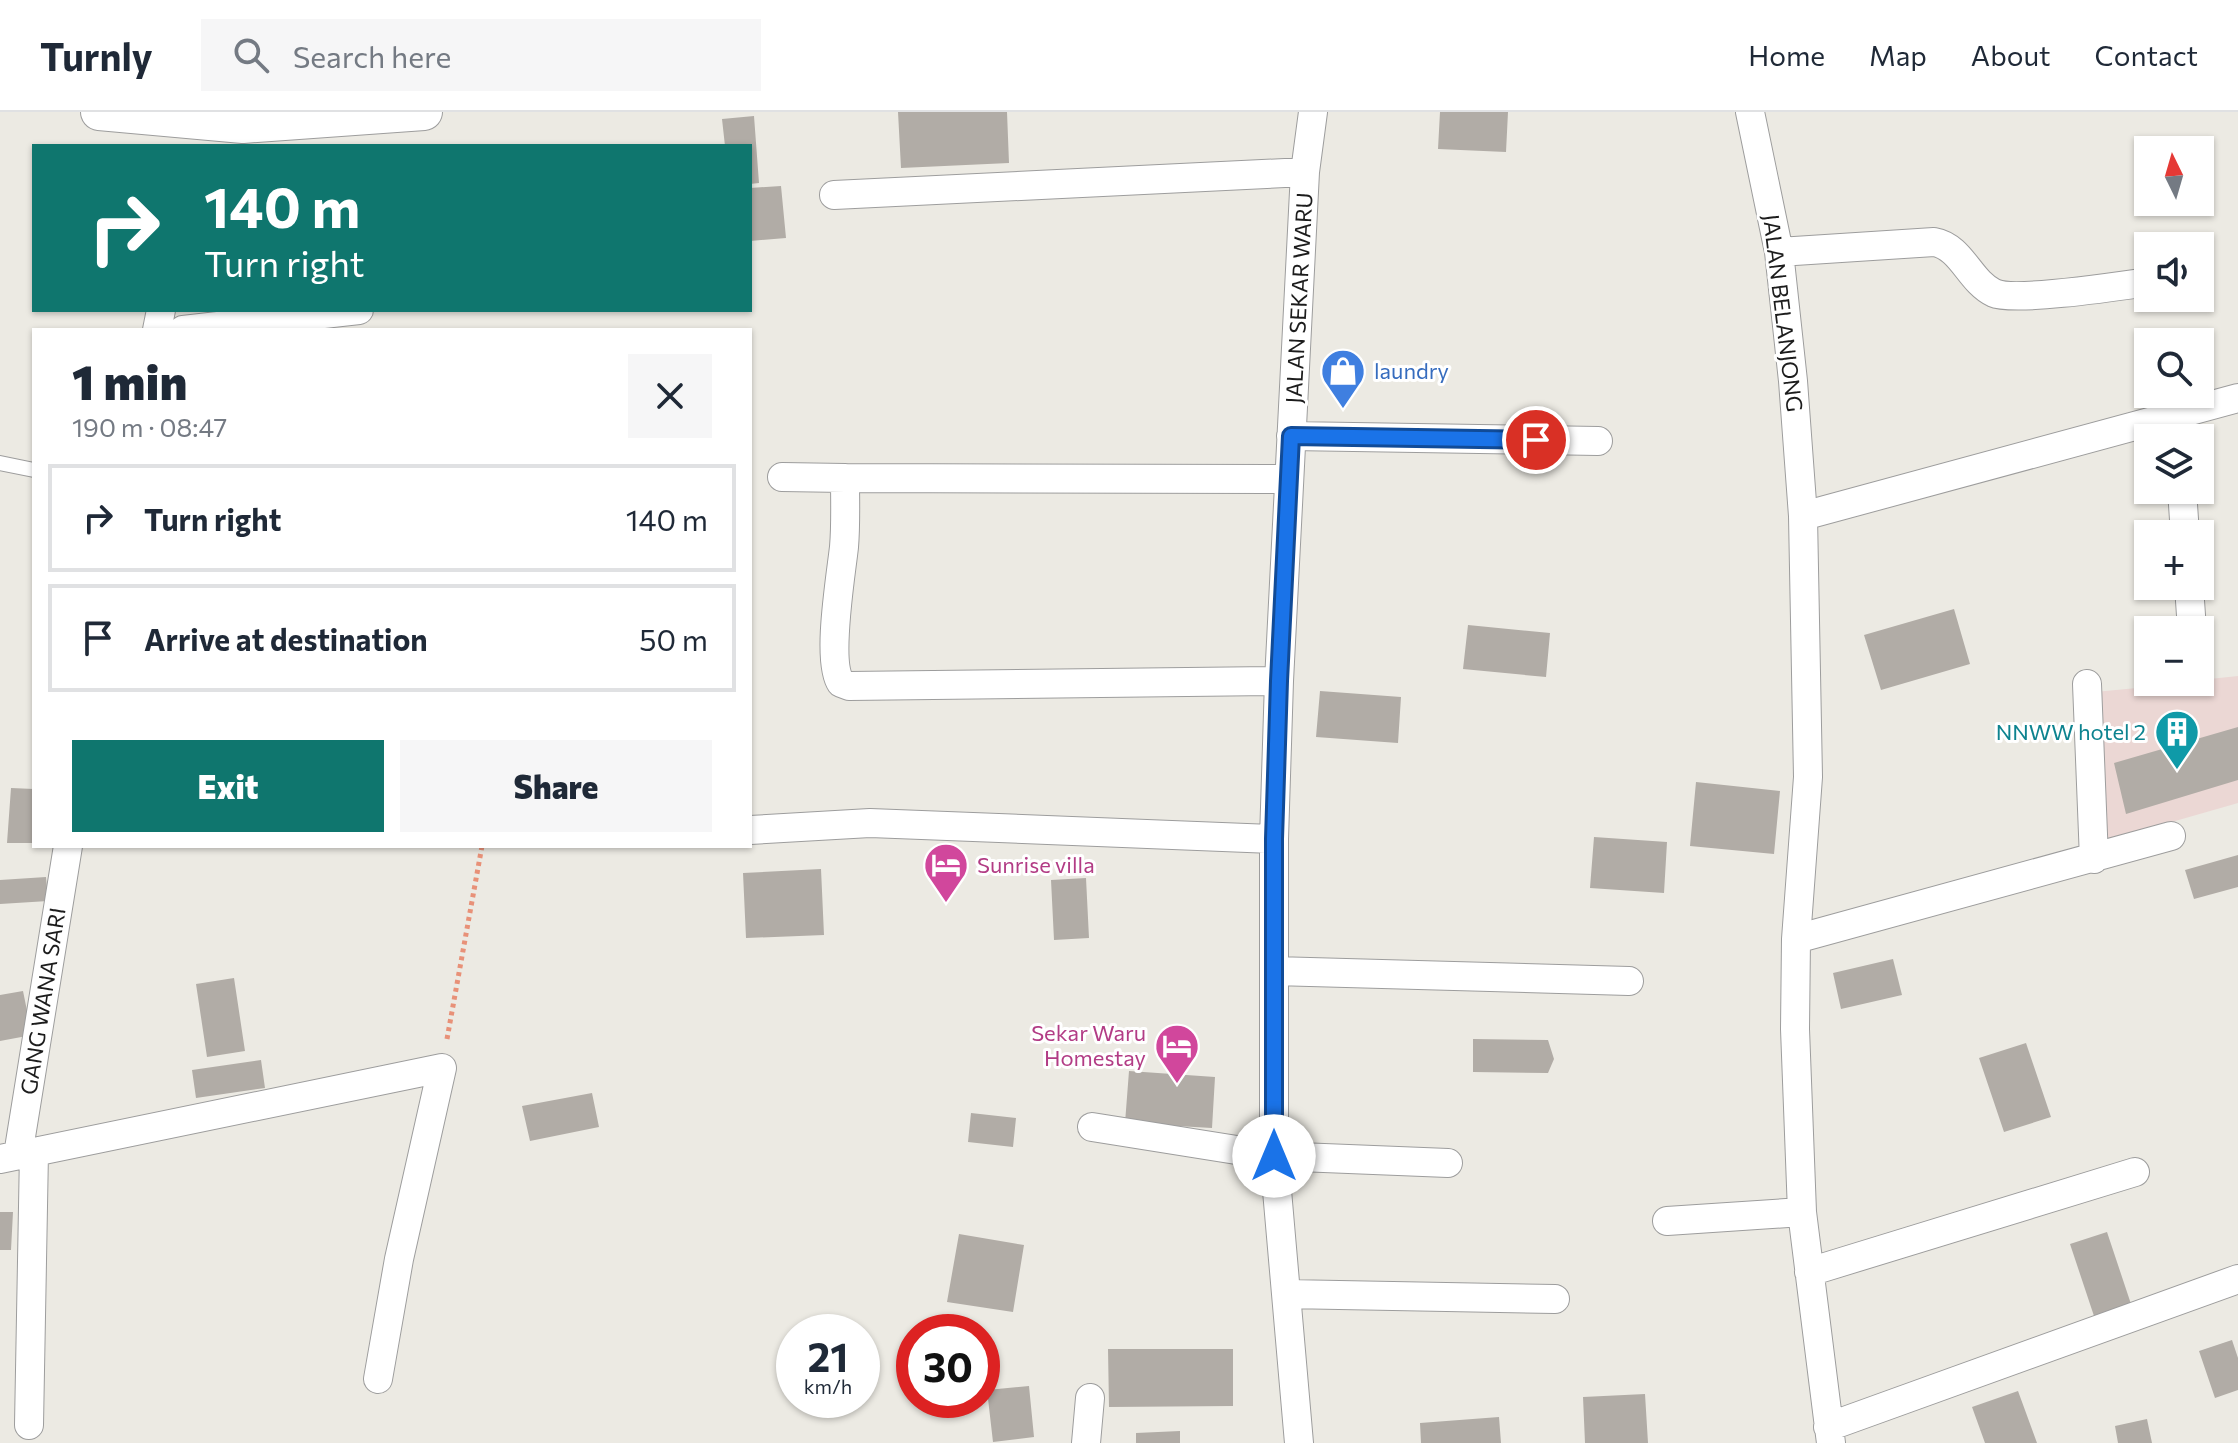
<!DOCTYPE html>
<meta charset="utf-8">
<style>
body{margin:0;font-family:Commissioner,sans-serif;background:#f6f6f7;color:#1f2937;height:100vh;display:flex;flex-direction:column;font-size:30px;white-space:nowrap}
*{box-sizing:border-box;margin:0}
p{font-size:26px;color:#747a83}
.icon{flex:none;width:44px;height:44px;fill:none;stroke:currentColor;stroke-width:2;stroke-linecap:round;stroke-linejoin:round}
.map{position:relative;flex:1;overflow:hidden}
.drawer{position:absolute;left:32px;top:216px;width:720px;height:520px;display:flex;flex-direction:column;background:#fff;border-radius:0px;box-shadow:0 2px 6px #0004}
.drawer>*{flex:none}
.banner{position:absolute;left:32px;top:32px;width:720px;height:168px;border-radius:0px;box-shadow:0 2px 6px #0004;background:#0f766e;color:#fff;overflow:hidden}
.needle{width:52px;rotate:355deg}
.tools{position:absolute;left:2134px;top:24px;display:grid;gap:16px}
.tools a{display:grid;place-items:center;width:80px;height:80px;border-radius:0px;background:#fff;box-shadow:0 2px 6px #0004;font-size:40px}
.speed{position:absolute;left:776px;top:1202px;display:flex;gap:16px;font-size:40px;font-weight:700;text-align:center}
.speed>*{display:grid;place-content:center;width:104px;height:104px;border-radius:50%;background:#fff;box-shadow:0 2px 6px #0004;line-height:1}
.speed small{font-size:20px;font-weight:400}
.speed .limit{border:12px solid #d22;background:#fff;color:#111}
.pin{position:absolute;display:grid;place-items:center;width:68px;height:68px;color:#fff;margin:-34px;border:4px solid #fff;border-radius:50%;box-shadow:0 2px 8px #0007}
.me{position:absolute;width:88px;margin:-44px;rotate:0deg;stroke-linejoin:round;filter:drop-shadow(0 0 6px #0008)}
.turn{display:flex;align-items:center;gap:28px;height:168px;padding:0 40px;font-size:36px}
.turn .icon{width:104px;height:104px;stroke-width:2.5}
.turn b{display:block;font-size:56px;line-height:68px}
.round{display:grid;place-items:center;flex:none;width:84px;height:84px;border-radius:0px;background:#f6f6f7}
.head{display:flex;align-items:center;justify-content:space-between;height:136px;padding:0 40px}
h1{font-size:48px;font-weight:800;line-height:60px}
.primary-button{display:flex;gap:16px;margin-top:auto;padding:16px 40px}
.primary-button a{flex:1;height:92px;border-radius:0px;background:#0f766e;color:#fff;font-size:32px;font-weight:800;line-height:92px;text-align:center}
.primary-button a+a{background:#f6f6f7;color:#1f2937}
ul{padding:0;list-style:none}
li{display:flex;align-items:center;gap:24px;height:108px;margin:0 16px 12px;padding:0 24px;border:4px solid #e0e1e3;border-radius:0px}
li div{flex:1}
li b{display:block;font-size:30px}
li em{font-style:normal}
header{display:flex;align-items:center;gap:48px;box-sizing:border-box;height:112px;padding:0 40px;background:#fff;border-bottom:2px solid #e0e1e3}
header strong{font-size:38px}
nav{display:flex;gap:44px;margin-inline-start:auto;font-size:28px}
.search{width:560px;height:72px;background:#f6f6f7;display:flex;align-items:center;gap:20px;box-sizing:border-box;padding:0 28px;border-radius:0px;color:#747a83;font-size:30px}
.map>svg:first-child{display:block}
</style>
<header>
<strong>Turnly</strong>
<div class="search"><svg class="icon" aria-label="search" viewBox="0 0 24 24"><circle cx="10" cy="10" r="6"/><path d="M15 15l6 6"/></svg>Search here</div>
<nav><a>Home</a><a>Map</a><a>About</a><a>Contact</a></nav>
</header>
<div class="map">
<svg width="2238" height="1331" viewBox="0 0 2238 1331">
<rect width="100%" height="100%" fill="#eceae3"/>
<path fill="#ebd7d4" d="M2238 564V691L2102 730 2095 580 2200 570V568Z"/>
<path fill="#b1aca6" d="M898 0H1007L1009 51 901 56Z
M1440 0H1508L1506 40 1438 37Z
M754 4 759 71 750 72V34H725L722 7Z
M781 74 786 126 750 129V76Z
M1954 497 1970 552 1881 578 1864 523Z
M1468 513 1550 521 1546 565 1463 557Z
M1320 579 1401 585 1398 631 1316 625Z
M2238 615V668L2126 702 2114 651Z
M1696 670 1780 679 1774 742 1690 734Z
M11 676 34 677V731H7Z
M1594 725 1667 730 1664 781 1590 776Z
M2238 743V775L2194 787 2185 758Z
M821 757 824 823 746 826 743 761Z
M46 765 48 789 0 792V768Z
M1086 766 1089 826 1054 828 1051 768Z
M1893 847 1902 883 1841 897 1833 861Z
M234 866 245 939 207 945 196 872Z
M23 879 32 923 0 929V883Z
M1473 927 1548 928 1554 947 1548 961 1473 960Z
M2026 931 2051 1005 2004 1020 1979 946Z
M261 948 265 976 196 986 192 958Z
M1129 959 1215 965 1212 1016 1125 1011Z
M592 981 599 1015 530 1029 522 994Z
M971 1001 1016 1006 1013 1035 968 1030Z
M0 1100H13L11 1138H0Z
M2107 1120 2132 1195 2095 1207 2070 1132Z
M959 1122 1024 1133 1013 1200 947 1190Z
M2232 1228 2238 1246V1278L2215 1286 2199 1239Z
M1108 1237H1233V1294L1109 1295Z
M1029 1274 1034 1325 993 1330 987 1278Z
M2018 1279 2037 1331H1985L1972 1295Z
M1645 1282 1648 1331H1585L1583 1285Z
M1499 1305 1501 1331H1421L1420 1311Z
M2147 1307 2152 1331H2118L2115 1314Z
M1180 1319V1331H1136V1321Z"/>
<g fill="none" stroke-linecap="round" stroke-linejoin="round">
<g stroke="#9d9d9d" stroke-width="16">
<path id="service" d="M0 351 34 358"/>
</g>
<g stroke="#9d9d9d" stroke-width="30">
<path id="minor" d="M1750 0 1779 140 1793 269 1803 404 1808 665 1796 827 1795 917 1802 1100 1831 1331
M834 83 1305 60
M1779 140 1934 130C1962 135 1969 169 1994 181 2014 190 2120 174 2148 170
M157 218 161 198
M183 218 359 198
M1291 324 1598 329
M782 365 845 366
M2182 378 2185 422
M1803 404 2238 286
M2189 474 2192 518
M1279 569 849 574 841 571C826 550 841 463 844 435 846 412 845 388 845 366L1289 367
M2087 572 2094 747
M750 718 870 711 1274 727
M1796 827 2171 724
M1274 859 1629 869
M1092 1015 1274 1044 1448 1051
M18 1043 68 734
M0 1047 442 956 399 1147 378 1267
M1667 1109 1802 1100
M1809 1160 2135 1060
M1286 1182 1555 1187
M29 1313 34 1040
M1828 1315 2238 1167
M1086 1331 1090 1286
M1299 1331 1274 1044V727L1279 569 1305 60 1313 0"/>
</g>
<g stroke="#9d9d9d" stroke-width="38">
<path id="tertiary" d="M99 0 243 13 424 0"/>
</g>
<path stroke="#e89178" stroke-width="5" stroke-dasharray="4 4" stroke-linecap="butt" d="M447 927 482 734"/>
<use href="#service" stroke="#fff" stroke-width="14"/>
<use href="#minor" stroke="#fff" stroke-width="28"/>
<use href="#tertiary" stroke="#fff" stroke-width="36"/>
</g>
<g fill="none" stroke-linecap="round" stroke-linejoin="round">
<g stroke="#114b97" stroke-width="20">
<path id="route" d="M1274 1044V727L1279 569 1291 324 1536 328"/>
</g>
<use href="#route" stroke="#1a73e8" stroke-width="14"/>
</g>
<defs>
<g id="shop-pin" transform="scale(2.3)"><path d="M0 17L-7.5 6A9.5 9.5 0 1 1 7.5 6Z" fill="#3f7fe0" stroke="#fff"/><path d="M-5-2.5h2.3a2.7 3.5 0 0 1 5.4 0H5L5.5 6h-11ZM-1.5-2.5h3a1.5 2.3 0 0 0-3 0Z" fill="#fff"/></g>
<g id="building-pin" transform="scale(2.3)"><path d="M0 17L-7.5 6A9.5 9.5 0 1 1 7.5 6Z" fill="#0f9aa8" stroke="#fff"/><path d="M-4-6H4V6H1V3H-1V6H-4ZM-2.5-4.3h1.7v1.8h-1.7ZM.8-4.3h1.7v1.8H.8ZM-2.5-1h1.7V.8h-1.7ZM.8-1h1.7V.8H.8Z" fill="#fff"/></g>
<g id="hotel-pin" transform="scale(2.3)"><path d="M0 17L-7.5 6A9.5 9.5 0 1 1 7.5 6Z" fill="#d1479c" stroke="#fff"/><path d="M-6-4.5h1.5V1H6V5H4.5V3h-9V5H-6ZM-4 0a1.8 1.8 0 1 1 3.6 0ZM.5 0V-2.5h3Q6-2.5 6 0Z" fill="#fff"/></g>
</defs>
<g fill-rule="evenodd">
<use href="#shop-pin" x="1343" y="259"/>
<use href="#building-pin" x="2177" y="620"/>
<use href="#hotel-pin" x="946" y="753"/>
<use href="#hotel-pin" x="1177" y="934"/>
</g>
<g text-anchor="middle" stroke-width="6" stroke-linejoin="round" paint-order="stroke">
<g font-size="22" fill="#1c1c1c" stroke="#fff">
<text transform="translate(1299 186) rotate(-87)" y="8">JALAN SEKAR WARU</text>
<text transform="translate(1783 201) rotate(83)" y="8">JALAN BELANJONG</text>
<text transform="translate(43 889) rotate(-81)" y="8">GANG WANA SARI</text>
</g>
<g font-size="22" fill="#366cbe" stroke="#fff" text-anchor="start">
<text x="1374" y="267">laundry</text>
</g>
<g font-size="22" fill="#0d838f" stroke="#fff" text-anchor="end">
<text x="2146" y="628">NNWW hotel 2</text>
</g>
<g font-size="22" fill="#b23c85" stroke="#fff" text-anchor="start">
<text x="977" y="761">Sunrise villa</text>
<text x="1146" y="929" text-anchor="end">Sekar Waru<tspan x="1146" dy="25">Homestay</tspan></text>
</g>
</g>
</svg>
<div class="tools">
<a><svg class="needle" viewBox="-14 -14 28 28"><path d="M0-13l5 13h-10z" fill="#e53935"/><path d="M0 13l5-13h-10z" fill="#747a83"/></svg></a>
<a><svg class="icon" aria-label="sound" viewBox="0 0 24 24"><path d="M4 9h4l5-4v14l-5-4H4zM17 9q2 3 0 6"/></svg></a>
<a><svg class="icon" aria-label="search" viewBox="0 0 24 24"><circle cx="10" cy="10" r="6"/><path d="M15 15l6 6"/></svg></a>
<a><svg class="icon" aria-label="layers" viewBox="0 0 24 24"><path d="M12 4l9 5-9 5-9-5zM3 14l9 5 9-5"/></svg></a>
<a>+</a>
<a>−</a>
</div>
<div class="speed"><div>21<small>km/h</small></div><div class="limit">30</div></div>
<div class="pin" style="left:1536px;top:328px;background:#d93025"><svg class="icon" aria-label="arrive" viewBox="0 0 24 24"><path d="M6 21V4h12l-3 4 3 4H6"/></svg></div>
<svg class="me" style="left:1274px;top:1044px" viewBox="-20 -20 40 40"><circle r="19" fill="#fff"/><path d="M0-13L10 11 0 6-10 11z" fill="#1a73e8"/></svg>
<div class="banner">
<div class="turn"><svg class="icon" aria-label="right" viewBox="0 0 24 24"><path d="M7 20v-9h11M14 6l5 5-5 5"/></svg><div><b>140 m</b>Turn right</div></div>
</div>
<section class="drawer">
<div class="head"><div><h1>1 min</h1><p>190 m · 08:47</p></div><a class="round"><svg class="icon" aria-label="close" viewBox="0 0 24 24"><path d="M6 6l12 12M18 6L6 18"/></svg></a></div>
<ul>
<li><svg class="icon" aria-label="right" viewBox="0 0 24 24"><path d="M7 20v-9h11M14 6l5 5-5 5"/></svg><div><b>Turn right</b></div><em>140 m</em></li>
<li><svg class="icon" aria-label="arrive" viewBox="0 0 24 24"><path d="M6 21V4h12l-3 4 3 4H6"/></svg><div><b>Arrive at destination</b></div><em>50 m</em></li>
</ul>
<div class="primary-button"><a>Exit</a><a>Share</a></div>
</section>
</div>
